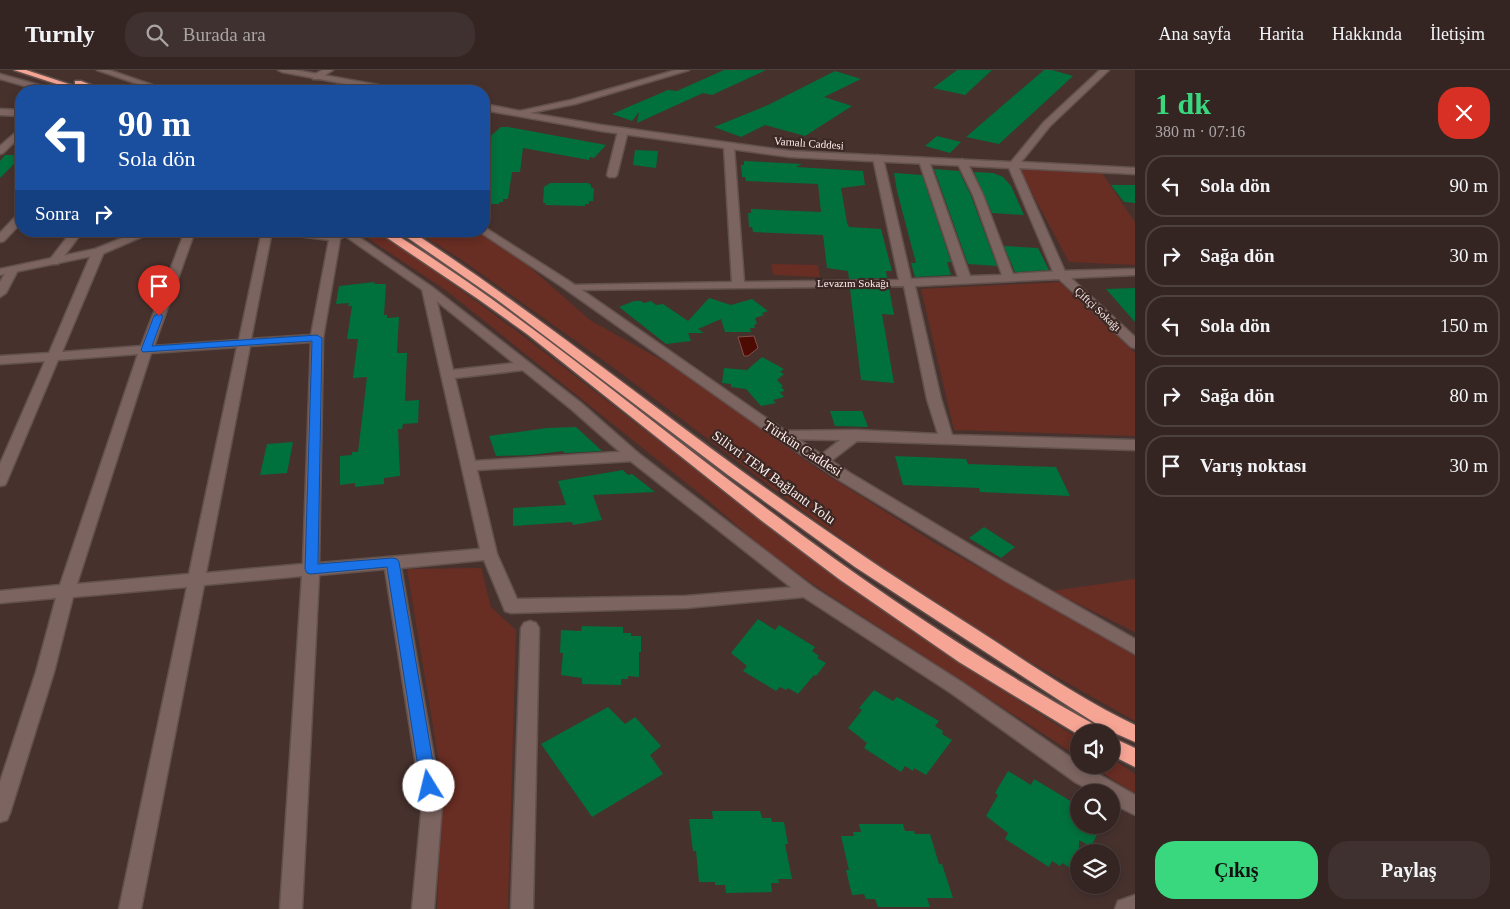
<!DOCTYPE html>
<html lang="tr">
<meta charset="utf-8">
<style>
body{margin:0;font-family:"Times New Roman",serif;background:#3f312f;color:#f1f3f6;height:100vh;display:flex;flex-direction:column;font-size:19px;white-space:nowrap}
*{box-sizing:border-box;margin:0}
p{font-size:16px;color:#a9a5a5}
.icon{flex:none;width:28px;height:28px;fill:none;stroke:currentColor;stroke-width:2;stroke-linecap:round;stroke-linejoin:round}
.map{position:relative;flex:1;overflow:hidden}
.sheet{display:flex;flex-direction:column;background:#342522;width:375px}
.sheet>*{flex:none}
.guide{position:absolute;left:15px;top:15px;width:475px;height:152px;border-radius:20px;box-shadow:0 2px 8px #0003,0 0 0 1px #4e4240;background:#1a4fa0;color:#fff;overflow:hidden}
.fabs{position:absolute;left:1070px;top:654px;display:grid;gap:10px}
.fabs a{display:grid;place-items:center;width:50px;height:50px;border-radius:50%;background:#342522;box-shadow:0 2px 8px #0003,0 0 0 1px #4e4240;font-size:25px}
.pin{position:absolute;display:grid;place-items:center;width:42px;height:42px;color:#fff;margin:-51px -21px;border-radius:50% 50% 50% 0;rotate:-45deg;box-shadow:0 0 5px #0007}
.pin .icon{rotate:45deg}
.me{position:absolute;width:55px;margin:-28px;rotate:351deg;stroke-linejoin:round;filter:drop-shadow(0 0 4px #0008)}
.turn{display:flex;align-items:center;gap:18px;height:105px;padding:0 20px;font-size:22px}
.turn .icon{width:65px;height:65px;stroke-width:2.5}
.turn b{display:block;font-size:35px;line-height:42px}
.then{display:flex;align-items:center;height:48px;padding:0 20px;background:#0003;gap:10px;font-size:19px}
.round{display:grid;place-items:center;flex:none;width:52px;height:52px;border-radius:20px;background:#3f312f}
.headline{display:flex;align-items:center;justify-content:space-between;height:85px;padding:0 20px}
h1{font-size:30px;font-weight:600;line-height:38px;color:#39d87f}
.button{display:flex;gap:10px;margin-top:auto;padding:10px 20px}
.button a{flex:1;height:58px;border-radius:20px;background:#39d87f;color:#111;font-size:20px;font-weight:600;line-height:58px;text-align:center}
.button a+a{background:#3f312f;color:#f1f3f6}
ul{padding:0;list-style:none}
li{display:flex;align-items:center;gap:15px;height:62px;margin:0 10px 8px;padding:0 10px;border:2px solid #4e4240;border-radius:20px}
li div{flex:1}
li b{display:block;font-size:19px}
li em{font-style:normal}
header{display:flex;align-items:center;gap:30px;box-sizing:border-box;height:70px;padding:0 25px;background:#342522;border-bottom:1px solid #4e4240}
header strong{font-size:24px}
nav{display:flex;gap:28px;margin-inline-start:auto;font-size:18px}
.search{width:350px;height:45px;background:#3f312f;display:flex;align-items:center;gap:12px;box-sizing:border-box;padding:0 18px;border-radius:20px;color:#a9a5a5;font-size:19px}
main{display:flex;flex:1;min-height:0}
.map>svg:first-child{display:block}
</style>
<header>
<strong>Turnly</strong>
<div class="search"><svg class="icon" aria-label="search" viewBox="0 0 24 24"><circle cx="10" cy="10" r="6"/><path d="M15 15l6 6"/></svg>Burada ara</div>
<nav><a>Ana sayfa</a><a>Harita</a><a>Hakkında</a><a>İletişim</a></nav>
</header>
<main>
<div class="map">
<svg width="1135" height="839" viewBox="0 0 1135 839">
<rect width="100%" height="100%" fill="#46312d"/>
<path fill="#682d23" d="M1019 99 1102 103 1135 152V195L1069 192Z
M357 161H374L424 193 522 265 824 499 941 581 1079 669V687L817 517 760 476 710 432 447 221Z
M415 161H480L515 184 590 250 674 297 818 399 935 473 1135 584V651L1030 592 890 502 815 450 614 298 459 188Z
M771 194 818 195 820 207 773 205Z
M1060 212 1135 283V366L954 360 921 219Z
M481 498 491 537 516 560 508 839H437L442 711 407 499Z
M1135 509V562L1052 521Z
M1111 688 1135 704V724L1091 695H1111Z"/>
<path fill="#4d0b03" stroke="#824f49" d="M754 266 758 278 748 286H744L738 267Z"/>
<path fill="#00713c" d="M724 0H766L712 25 703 23 637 53 639 42 632 51 612 44 668 20 677 21Z
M957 0H992L965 25 933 18Z
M1044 0H1052L1073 6 999 74 966 67Z
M835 1 861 9 824 27 852 36 805 66 765 55 741 67 714 57 768 35Z
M501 57H508L606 75 594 88 590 87 589 90 523 78 520 102H512L508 129H503V132H499V134H484V78L492 71 486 70Z
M937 66 961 72 950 83 925 76Z
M635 80 658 81 656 98 633 95Z
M5 85H21V87L0 108V91Z
M744 91 802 94 796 97 863 101 865 115 841 118 847 153 849 157 881 159 892 201H886L887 208 849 209 848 201 827 198 823 165 753 162 752 157H749L748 143H751V139L821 142 818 114 746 111 745 107H742L741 95H744Z
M934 99 959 101 971 126 997 196 968 194Z
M974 102 993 103 1003 107 1011 116 1024 145 992 143Z
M894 103 922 105 951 192H947L951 205 915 207 911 193H916L897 121Z
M550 113H588L591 115V118H594L593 131H589V134H585V136L545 135 546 133H543L544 117Z
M1111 115H1135V133L1124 132Z
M1004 176 1038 178 1049 200 1015 202Z
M375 212 374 214H386L384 245H387V248L399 247 397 283H407L405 331 419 330 418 353 403 354 402 359H398L400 406 384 408V414L355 417V413L340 415V386L352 385V382H358L367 307 353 308 358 269H347L352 236H348L349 233 336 234 339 216Z
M889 218 894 245 882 244 894 313 861 310 850 219Z
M1135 218V252L1106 219Z
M709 228 731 235 752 229 768 241 762 243 764 245 755 248 757 254 754 255 755 258H750L751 262H725L721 249 698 259 704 263H688L691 271 666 274 619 237 634 231H641L644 233 651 231 656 235 663 234 688 251Z
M762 287 784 299 780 302 784 304 777 310 783 316 781 317 785 321 780 322 784 327 773 330 776 333 761 336 746 319 731 317V314L722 313 724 298 747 300Z
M830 341H862L868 357 835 356Z
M576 357 602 381 564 383 563 381 531 385 496 386 489 366 547 358Z
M293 372 287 403 260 405 267 374Z
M895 386 966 389 968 394 1056 397 1070 426 980 422 979 418 903 415Z
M623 400 628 405 632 404 655 422 593 425 602 450 573 455 572 452 513 456V438L566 435 558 411Z
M984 457 1015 477 1001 488 969 468Z
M758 549 775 560 779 555 815 577 812 581 819 586 817 588 826 593 816 606 814 605 798 624 788 618 786 620 780 617 776 621 743 601 747 596 731 583Z
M582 556 623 557V563H631V566H641V582H639V607L628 606V609H621V615L582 614V608L561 605 563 583H560L561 560 581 561Z
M874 620 893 631 897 627 939 651 935 656 943 661 942 664 952 670 926 705 914 698 913 701 905 696 901 702 864 678 867 673 848 658 862 640 859 638Z
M608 637 625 654 635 647 661 676 650 685 663 704 592 747 541 674Z
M1008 701 1031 715 1034 709 1079 736V755H1091L1099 760 1091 777 1079 770V803L1062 793 1060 796 1052 791 1049 797 1005 769 1008 763 986 746 998 725 995 723Z
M712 741H760L762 748H771L772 752H784L788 774H785L792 809H778L779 813H771L772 822 726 823 725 815H715V812H699L696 781H693L689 749H713Z
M859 754H903L905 761H914L915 764H930L939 794H942L953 828H927L930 837H878L875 829H866L864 824 852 825 846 800H849L841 766H854L853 762H861Z"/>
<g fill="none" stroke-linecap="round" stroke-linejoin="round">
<g stroke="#62514d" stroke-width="3">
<path id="street" d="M97 0H109L170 21H158Z
M323 0H333L319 9H313V5Z
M0 39 21 40V46L0 45Z
M21 58V66L3 83 0 84V76Z
M623 58 628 61 617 105 615 107H609L607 105 618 61Z
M729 74 734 77 744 212 899 210 873 88 878 85 883 88 911 209 958 207 919 91 924 88 929 91 970 206 1002 205 973 125 957 92 962 89 967 92 983 125 1013 204 1060 201 1135 199V205L1071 208 1135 267V278L1131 277 1059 209 915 216 941 329 952 365 1135 370V380L857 371 827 394H817L815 391 817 388 840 370 781 369 776 367 774 364 776 361 856 360 938 364 927 329 904 216 567 220 565 218 571 215 732 212 724 77Z
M21 144V153L4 171 0 172V163L17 145Z
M72 161H83L58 194H50L48 192Z
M185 161H195L154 276 239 270 262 161H272L251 269 311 265 329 170 282 164 277 161 334 164 349 161 350 163 340 169 323 268 319 493 480 479 422 219 428 216 434 219 453 300 524 292 530 296 524 300 455 308 475 391 633 381 638 383 640 386 638 389 633 391 477 400 497 484 517 529 686 526 808 516 814 518 816 522 814 526 686 538 511 543 505 541 503 536 484 490 401 498 442 734 434 839H412L422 734 385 499 319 505 302 839H280L302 506 204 515 141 839H119L187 517 73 527 54 602 10 743 7 750 0 752V712L36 602 56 528 0 533V521L60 515 138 284 58 290 7 411 5 415 0 416V394L45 291 0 294V286L49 283 92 182 98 179 104 182 62 282 141 276ZM311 272 303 494 206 503 250 276ZM237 277 189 504 77 514 151 283Z
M12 197 18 200 6 223 0 227V212L8 198Z
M530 551 536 553 539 558 533 839H511L521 558 524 553Z"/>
</g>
<g stroke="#62514d" stroke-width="3">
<path id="secondary" d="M278 0H295L395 18 399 21H383L282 2Z
M676 0H689L575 34 530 43 601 55 790 81 1011 92 1044 52 1100 0H1109L1050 56 1021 92 1135 98V104L1019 98 1066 204 1060 207 1054 204 1009 98 790 87 601 61 484 40V34L520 41 571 30Z
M0 4 53 19 54 21H42L0 9Z
M484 157 569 211 769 350 850 403 974 477 1135 569V584L1004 510 839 410 759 356 561 216 480 162 484 161Z
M140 161H155L102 184 0 205V199L95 179Z
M338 161H350L432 217 581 333 638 383 814 518 963 613 1079 693V695H1082L1135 725V745L1111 733V722H1093L1075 712 951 623 802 526 628 389 571 339 424 221Z
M1135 825V839H1115L1118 831Z"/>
</g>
<g stroke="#62514d" stroke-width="3">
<path id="highway" d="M14 0H26L90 21H78Z
M75 11H81L107 21H95L75 15Z
M377 161H390C526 245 646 349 774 444 877 522 984 593 1097 656L1099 662H1079V665L959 592 839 509 762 451 527 264 478 229Z
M398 161H411C524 235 630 319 739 399 815 454 893 507 973 557 1026 591 1078 628 1135 655V672L1103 658 1062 632 855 497 728 405 496 229Z
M1111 667 1135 678V697L1111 685Z"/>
</g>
<use href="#street" fill="#7c6460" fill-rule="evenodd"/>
<use href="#secondary" fill="#7c6460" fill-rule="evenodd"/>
<use href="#highway" fill="#f6a494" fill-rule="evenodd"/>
</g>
<path fill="#1a73e8" stroke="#114b97" d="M159 243 163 246 152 276 317 265 322 268 318 494 392 488 397 489 399 492 437 716 434 721 429 723 424 721 421 716 387 497 311 504 307 503 305 499 312 271 143 282 141 280 154 246Z"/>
<g text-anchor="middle" stroke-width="4.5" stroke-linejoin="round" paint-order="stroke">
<g font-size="11" fill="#fdefec" stroke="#3b2723">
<text transform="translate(809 73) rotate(4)" y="4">Varnalı Caddesi</text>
<text x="853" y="217">Levazım Sokağı</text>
<text transform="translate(1098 239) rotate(43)" y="4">Çiftçi Sokağı</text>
</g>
<g font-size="14" fill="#fdefec" stroke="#3b2723">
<text transform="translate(803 378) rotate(33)" y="5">Türkün Caddesi</text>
<text transform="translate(774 407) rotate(36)" y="5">Silivri TEM Bağlantı Yolu</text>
</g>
</g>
</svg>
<div class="fabs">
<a><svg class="icon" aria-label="sound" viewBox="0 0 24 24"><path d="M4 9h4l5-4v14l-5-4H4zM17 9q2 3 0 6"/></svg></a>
<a><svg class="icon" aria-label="search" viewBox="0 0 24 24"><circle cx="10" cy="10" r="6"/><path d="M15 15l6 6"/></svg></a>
<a><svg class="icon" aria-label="layers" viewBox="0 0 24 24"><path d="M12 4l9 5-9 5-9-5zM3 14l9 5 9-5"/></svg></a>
</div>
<div class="pin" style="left:159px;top:246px;background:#d93025"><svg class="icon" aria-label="arrive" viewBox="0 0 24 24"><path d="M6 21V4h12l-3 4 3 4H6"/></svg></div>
<svg class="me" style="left:429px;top:716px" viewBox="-20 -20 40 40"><circle r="19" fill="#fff"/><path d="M0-13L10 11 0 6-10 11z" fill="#1a73e8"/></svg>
<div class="guide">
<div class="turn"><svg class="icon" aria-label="left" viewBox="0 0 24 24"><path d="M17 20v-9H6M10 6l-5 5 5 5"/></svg><div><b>90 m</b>Sola dön</div></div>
<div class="then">Sonra<svg class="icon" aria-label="right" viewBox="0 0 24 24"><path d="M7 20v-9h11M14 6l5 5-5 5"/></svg></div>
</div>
</div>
<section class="sheet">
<div class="headline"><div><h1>1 dk</h1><p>380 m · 07:16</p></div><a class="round" style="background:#d93025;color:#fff"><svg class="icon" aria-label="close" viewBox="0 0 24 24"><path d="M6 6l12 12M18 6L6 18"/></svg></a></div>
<ul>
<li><svg class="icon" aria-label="left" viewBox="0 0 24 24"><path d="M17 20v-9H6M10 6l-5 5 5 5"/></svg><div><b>Sola dön</b></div><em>90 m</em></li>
<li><svg class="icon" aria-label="right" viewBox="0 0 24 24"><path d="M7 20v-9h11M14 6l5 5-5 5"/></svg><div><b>Sağa dön</b></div><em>30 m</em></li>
<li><svg class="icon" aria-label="left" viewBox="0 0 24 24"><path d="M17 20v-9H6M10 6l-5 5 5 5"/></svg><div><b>Sola dön</b></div><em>150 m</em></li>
<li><svg class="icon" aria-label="right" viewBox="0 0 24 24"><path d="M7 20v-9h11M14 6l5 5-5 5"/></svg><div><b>Sağa dön</b></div><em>80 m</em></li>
<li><svg class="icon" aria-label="arrive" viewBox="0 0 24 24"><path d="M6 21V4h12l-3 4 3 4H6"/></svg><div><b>Varış noktası</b></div><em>30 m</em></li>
</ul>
<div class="button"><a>Çıkış</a><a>Paylaş</a></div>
</section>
</main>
